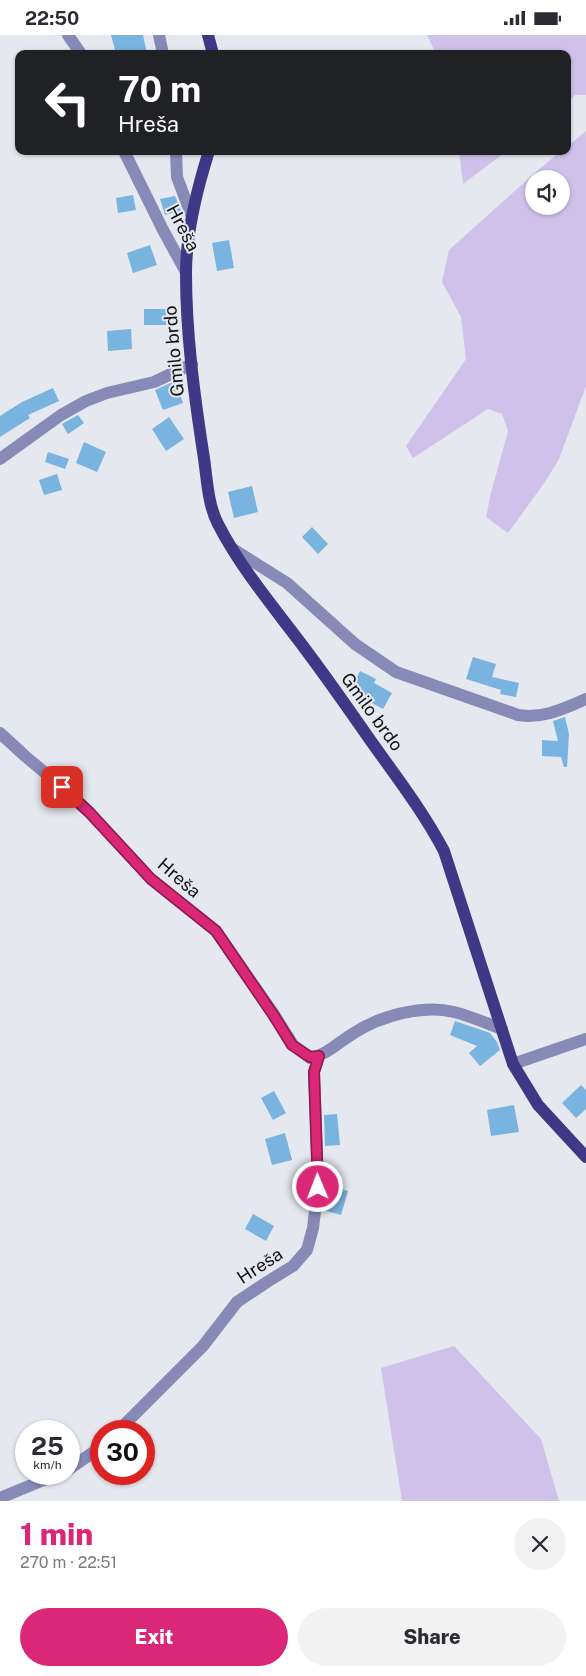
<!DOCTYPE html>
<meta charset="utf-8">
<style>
body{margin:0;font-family:"Public Sans",sans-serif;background:#f2f2f3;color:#2b2b33;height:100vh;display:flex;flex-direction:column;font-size:19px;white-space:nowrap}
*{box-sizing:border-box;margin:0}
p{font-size:16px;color:#7c7c81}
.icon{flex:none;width:28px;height:28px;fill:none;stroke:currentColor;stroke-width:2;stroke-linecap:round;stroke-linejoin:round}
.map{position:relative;height:1466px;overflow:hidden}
.drawer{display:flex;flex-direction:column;background:#fff;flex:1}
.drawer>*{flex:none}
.hud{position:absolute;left:15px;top:15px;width:556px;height:105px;border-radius:10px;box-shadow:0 1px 4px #0004;background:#202124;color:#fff;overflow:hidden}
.buttons{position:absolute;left:525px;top:135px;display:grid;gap:10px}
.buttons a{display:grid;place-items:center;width:45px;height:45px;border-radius:50%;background:#fff;box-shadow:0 1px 4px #0004;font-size:25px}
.speed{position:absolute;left:15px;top:1385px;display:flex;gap:10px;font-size:25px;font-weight:700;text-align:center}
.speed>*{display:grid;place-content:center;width:65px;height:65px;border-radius:50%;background:#fff;box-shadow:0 1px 4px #0004;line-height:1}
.speed small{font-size:12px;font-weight:400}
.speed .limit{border:8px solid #d22;background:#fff;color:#111}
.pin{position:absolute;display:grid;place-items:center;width:42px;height:42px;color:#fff;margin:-21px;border-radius:10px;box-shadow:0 2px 8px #0006}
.me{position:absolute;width:55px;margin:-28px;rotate:359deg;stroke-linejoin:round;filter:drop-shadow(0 0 4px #0008)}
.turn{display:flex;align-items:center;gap:18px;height:105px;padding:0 20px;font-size:22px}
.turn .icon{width:65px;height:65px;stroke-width:2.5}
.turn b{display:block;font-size:35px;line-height:42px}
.round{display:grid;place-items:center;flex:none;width:52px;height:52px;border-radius:26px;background:#f2f2f3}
.summary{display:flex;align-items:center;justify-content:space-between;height:85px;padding:0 20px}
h1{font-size:30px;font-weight:800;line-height:38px;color:#db2777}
.cta{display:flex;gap:10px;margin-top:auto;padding:10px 20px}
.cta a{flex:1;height:58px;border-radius:30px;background:#db2777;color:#fff;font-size:20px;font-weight:800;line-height:58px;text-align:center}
.cta a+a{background:#f2f2f3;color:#2b2b33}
.status{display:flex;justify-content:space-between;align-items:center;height:35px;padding:0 25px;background:#fff;direction:ltr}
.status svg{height:14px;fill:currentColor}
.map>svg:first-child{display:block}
</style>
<div class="status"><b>22:50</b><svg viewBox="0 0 49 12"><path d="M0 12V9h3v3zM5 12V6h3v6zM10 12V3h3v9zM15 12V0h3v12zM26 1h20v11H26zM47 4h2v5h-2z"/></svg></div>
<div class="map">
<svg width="586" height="1466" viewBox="0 0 586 1466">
<rect width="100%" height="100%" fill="#e5e8ee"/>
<path fill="#d0c1eb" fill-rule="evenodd" d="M427 0H586V60H575L568 66V19H436Z
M586 96V351L559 424 545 447 508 498 486 482 491 458 508 396 502 379 488 374 413 423 406 411 466 324 461 282 442 247 449 215 536 137 561 116H568V111ZM534 144H561V171H534Z
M459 116H507L463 149Z
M454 1311 541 1404 559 1466H402L381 1333Z"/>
<path fill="#79b3e0" d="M111 0H143L147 19H116Z
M133 160 136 175 118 178 116 163Z
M175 161 181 176 165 180 160 164Z
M229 205 234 233 217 236 212 208Z
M150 210 157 230 133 238 127 218Z
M144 274H166V290H144Z
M131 294 132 314 108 316 107 296Z
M175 346 183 368 163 375 155 355Z
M53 353 59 366 28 380 30 383 0 402V381L22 367Z
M78 380 84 388 68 399 62 389Z
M169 382 184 404 166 416 152 394Z
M84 407 106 417 97 437 76 428Z
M48 417 69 424 65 434 45 427Z
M57 439 62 455 44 460 39 445Z
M252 451 258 477 234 483 228 457Z
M312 492 328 509 318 519 302 502Z
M473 622 496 629 492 642 519 648 516 662 500 659 501 655 466 644Z
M360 636 376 644 374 648 392 658 383 674 370 667 371 664 351 654Z
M565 682 569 699 567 732H564L561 722 542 721V705L558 706 553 686Z
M455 986 490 998 497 1007 500 1015 480 1031 469 1018 477 1011 450 1000Z
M581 1050 586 1055V1074L576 1083 562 1068Z
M274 1056 286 1078 273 1085 261 1063Z
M514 1070 519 1097 491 1101 487 1075Z
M337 1079 340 1110 325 1111 324 1080Z
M285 1098 292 1125 272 1130 265 1104Z
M327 1150 348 1156 341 1180 323 1175Z
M253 1179 274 1191 266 1206 245 1194Z"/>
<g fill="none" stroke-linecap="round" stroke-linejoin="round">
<path stroke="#878ab7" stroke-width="12" d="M68 0 81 19
M159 0 163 19
M124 116 163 195 186 237
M176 116 177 142 192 182
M0 424 61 380 86 366 107 358 154 347 192 329
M233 514 287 548 355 609 396 637 518 680C543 684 563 674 586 664
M0 698 25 721 62 752 89 777 151 844 216 896 275 981 293 1010 310 1023C327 1020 340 1006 354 998 380 981 423 969 454 977 470 981 486 988 502 994
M513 1029 586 1004
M118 1396 203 1311 237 1267 267 1247 293 1231 307 1215 313 1193 318 1151 314 1037 319 1021
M69 1434 101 1412
M0 1463 58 1439"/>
<path stroke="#3e3887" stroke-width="12" d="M208 0 213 19
M209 116C197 154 186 199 186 238 186 298 194 358 203 417 207 440 207 468 218 489 238 528 267 564 293 598 321 634 347 672 373 709 398 744 424 778 444 816L513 1029 538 1070 586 1122"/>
</g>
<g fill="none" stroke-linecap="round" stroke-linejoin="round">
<g stroke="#8e194d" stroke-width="12">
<path id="route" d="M62 752 89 777 151 844 216 896 274 981 292 1010 310 1022 319 1021 314 1037 318 1152"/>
</g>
<use href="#route" stroke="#db2777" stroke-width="9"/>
</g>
<g text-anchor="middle" stroke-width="4" stroke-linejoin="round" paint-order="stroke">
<g font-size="18" fill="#111214" stroke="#e5e8ee">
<text transform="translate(183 193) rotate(62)" y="6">Hreša</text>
<text transform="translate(174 316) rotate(-95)" y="6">Gmilo brdo</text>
<text transform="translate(372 677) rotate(54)" y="6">Gmilo brdo</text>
<text transform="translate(179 843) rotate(41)" y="6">Hreša</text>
<text transform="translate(260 1231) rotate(-33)" y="6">Hreša</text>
</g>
</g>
</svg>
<div class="buttons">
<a><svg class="icon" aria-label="sound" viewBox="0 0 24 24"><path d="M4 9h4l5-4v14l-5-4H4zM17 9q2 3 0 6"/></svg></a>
</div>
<div class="speed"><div>25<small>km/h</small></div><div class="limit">30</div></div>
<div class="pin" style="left:62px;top:752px;background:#d93025"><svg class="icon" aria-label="arrive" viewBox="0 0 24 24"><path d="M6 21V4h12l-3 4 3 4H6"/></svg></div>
<svg class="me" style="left:318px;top:1152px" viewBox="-20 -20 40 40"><circle r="17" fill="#db2777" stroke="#fff" stroke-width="3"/><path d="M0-11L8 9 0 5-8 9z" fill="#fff"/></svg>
<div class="hud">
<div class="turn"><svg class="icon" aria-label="left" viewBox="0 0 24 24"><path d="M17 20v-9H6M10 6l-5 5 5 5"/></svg><div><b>70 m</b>Hreša</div></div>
</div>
</div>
<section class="drawer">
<div class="summary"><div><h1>1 min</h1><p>270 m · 22:51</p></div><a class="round"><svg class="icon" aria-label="close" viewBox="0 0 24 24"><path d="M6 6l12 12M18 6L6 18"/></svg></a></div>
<div class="cta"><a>Exit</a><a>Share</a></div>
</section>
